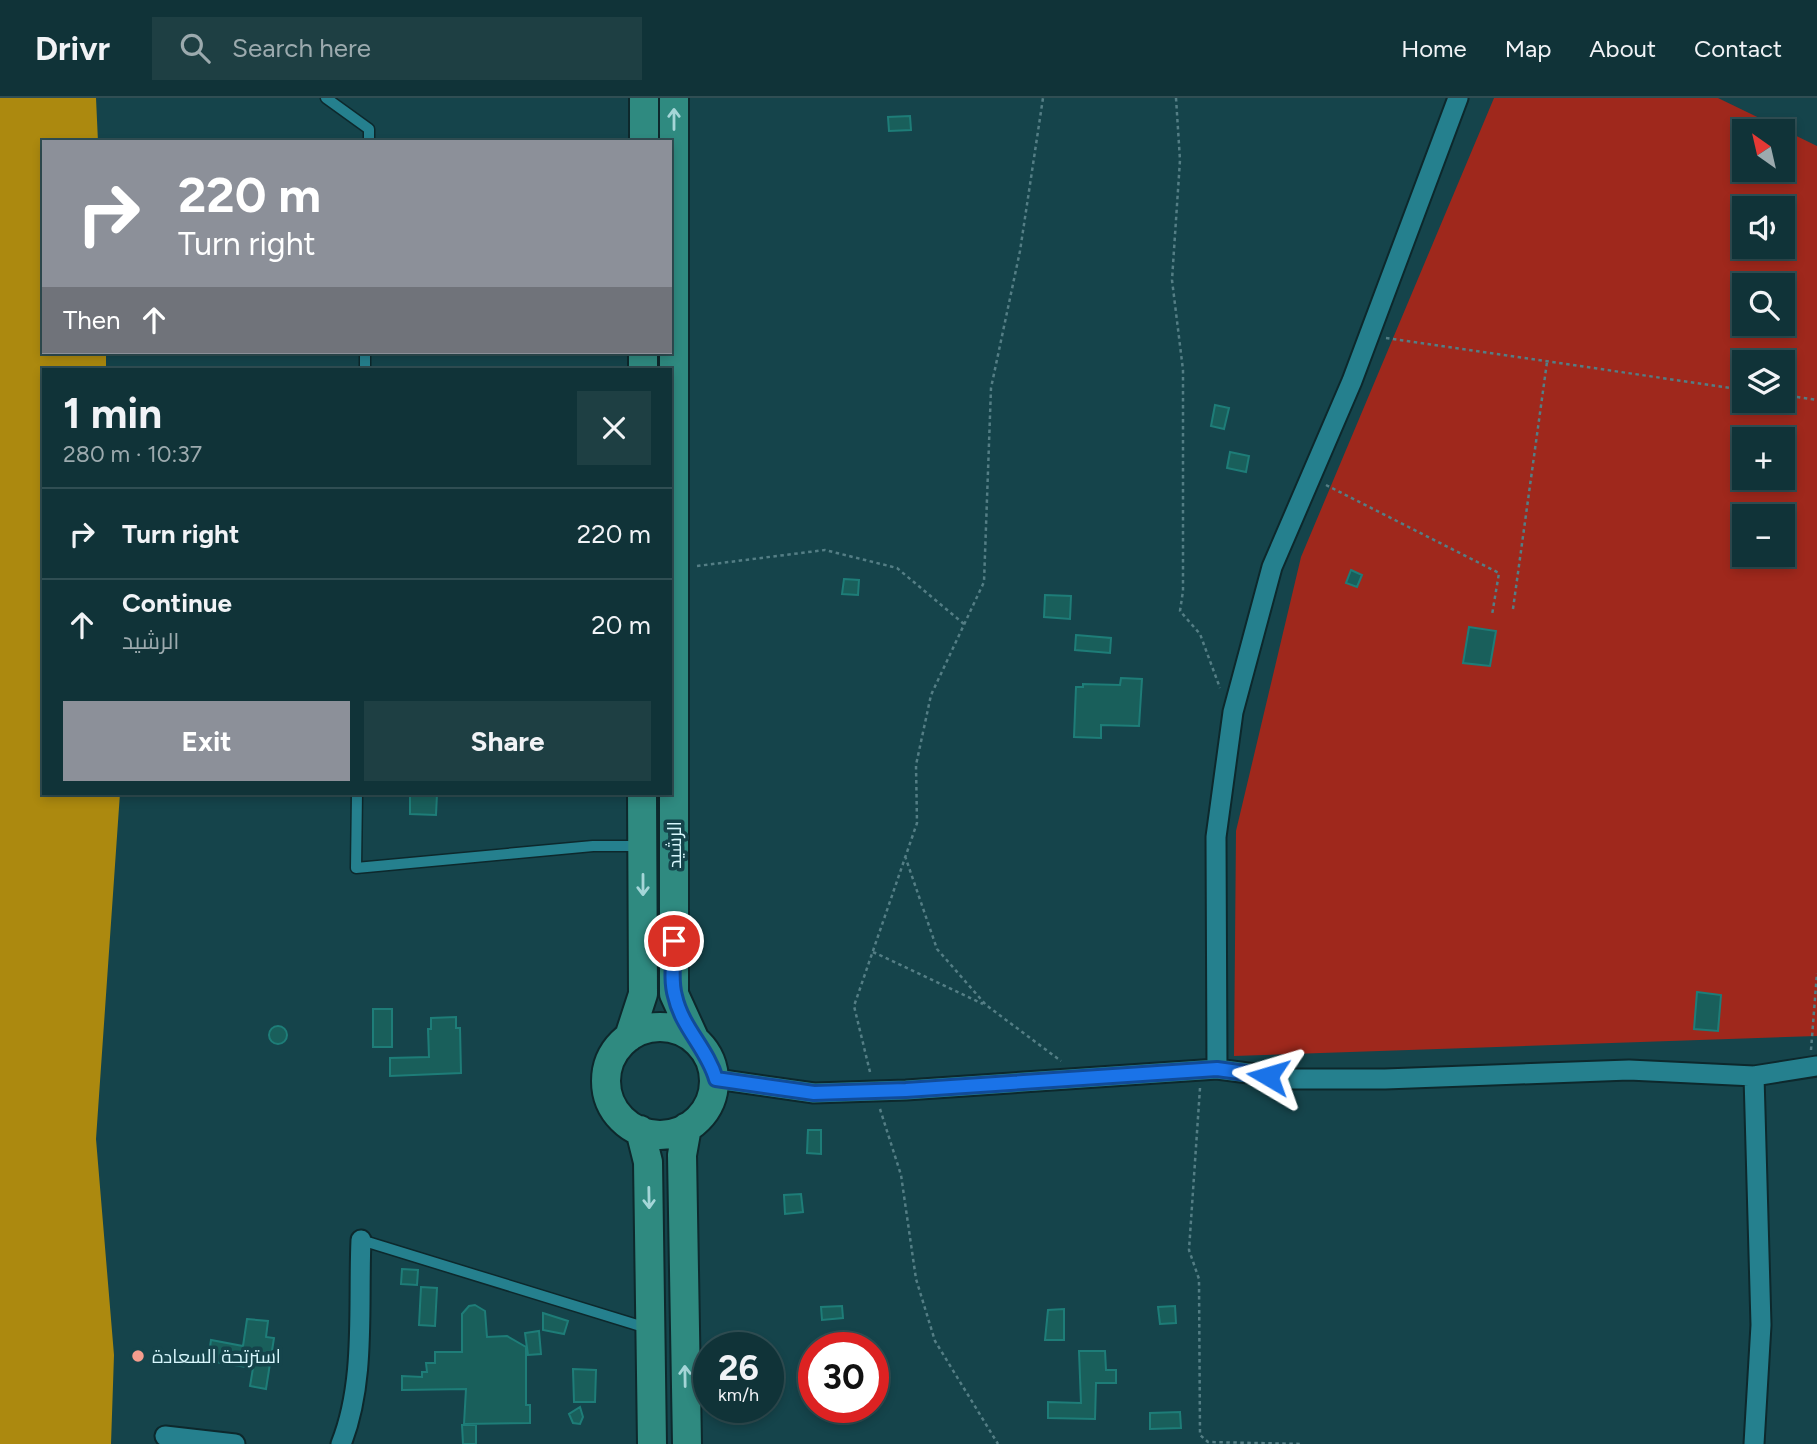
<!DOCTYPE html>
<meta charset="utf-8">
<style>
body{margin:0;font-family:Figtree,Cairo,sans-serif;background:#1e3f43;color:#f1f3f6;height:100vh;display:flex;flex-direction:column;font-size:26px;white-space:nowrap}
*{box-sizing:border-box;margin:0}
p{font-size:23px;color:#9caaae}
.icon{flex:none;width:38px;height:38px;fill:none;stroke:currentColor;stroke-width:2;stroke-linecap:round;stroke-linejoin:round}
.map{position:relative;flex:1;overflow:hidden}
.sheet{position:absolute;left:42px;top:270px;width:630px;height:427px;display:flex;flex-direction:column;background:#103338;border-radius:0px;box-shadow:0 4px 10px #0003,0 0 0 2px #304e53}
.sheet>*{flex:none}
.hud{position:absolute;left:42px;top:42px;width:630px;height:214px;border-radius:0px;box-shadow:0 4px 10px #0003,0 0 0 2px #304e53;background:#8c9099;color:#fff;overflow:hidden}
.needle{width:46px;rotate:326deg}
.controls{position:absolute;left:1732px;top:21px;display:grid;gap:14px}
.controls a{display:grid;place-items:center;width:63px;height:63px;border-radius:0px;background:#103338;box-shadow:0 4px 10px #0003,0 0 0 2px #304e53;font-size:35px}
.speed{position:absolute;left:693px;top:1234px;display:flex;gap:14px;font-size:35px;font-weight:700;text-align:center}
.speed>*{display:grid;place-content:center;width:91px;height:91px;border-radius:50%;background:#103338;box-shadow:0 4px 10px #0003,0 0 0 2px #304e53;line-height:1}
.speed small{font-size:18px;font-weight:400}
.speed .limit{border:10px solid #d22;background:#fff;color:#111}
.pin{position:absolute;display:grid;place-items:center;width:60px;height:60px;color:#fff;margin:-30px;border:4px solid #fff;border-radius:50%;box-shadow:0 2px 7px #0007}
.me{position:absolute;width:77px;margin:-38px;rotate:277deg;stroke-linejoin:round;filter:drop-shadow(0 0 5px #0008)}
.turn{display:flex;align-items:center;gap:24px;height:147px;padding:0 21px;font-size:32px}
.turn .icon{width:91px;height:91px;stroke-width:2.5}
.turn b{display:block;font-size:49px;line-height:60px}
.then{display:flex;align-items:center;height:66px;padding:0 21px;background:#0003;gap:14px;font-size:26px}
.round{display:grid;place-items:center;flex:none;width:74px;height:74px;border-radius:0px;background:#1e3f43}
.head{display:flex;align-items:center;justify-content:space-between;height:119px;padding:0 21px}
h1{font-size:42px;font-weight:700;line-height:52px}
.cta{display:flex;gap:14px;margin-top:auto;padding:14px 21px}
.cta a{flex:1;height:80px;border-radius:0px;background:#8c9099;color:#fff;font-size:28px;font-weight:700;line-height:80px;text-align:center}
.cta a+a{background:#1e3f43;color:#f1f3f6}
ul{padding:0;list-style:none}
li{display:flex;align-items:center;gap:21px;height:91px;padding:0 21px;border-top:2px solid #304e53}
li div{flex:1}
li b{display:block;font-size:26px}
li em{font-style:normal}
header{display:flex;align-items:center;gap:42px;box-sizing:border-box;height:98px;padding:0 35px;background:#103338;border-bottom:2px solid #304e53}
header strong{font-size:33px}
nav{display:flex;gap:38px;margin-inline-start:auto;font-size:24px}
.search{width:490px;height:63px;background:#1e3f43;display:flex;align-items:center;gap:18px;box-sizing:border-box;padding:0 24px;border-radius:0px;color:#9caaae;font-size:26px}
.map>svg:first-child{display:block}
</style>
<header>
<strong>Drivr</strong>
<div class="search"><svg class="icon" aria-label="search" viewBox="0 0 24 24"><circle cx="10" cy="10" r="6"/><path d="M15 15l6 6"/></svg>Search here</div>
<nav><a>Home</a><a>Map</a><a>About</a><a>Contact</a></nav>
</header>
<div class="map">
<svg width="1817" height="1346" viewBox="0 0 1817 1346">
<rect width="100%" height="100%" fill="#15444b"/>
<path fill="#9f281c" fill-rule="evenodd" d="M1494 0H1718L1817 48V938L1234 958 1236 733 1301 459ZM1745 33H1783V72H1745ZM1745 110H1783V149H1745ZM1745 187H1783V226H1745ZM1745 264H1783V303H1745ZM1745 341H1783V380H1745ZM1745 418H1783V457H1745Z"/>
<path fill="#ac890f" d="M0 0H96L98 44H44V254H106V271H44V695H120L96 1041 114 1257 111 1346H0Z"/>
<path fill="#195f5b" stroke="#1e7d78" stroke-width="2" d="M910 18 911 32 889 33 888 19Z
M1215 307 1229 310 1224 331 1211 328Z
M1230 354 1249 358 1246 374 1227 370Z
M1351 472 1362 477 1357 489 1346 485Z
M844 481 859 482 858 497 842 496Z
M1045 497 1071 498 1070 521 1044 519Z
M1469 529 1496 533 1490 568 1463 565Z
M1076 537 1111 540 1110 555 1075 552Z
M1121 580 1142 581 1139 628 1101 627V640L1074 639 1076 589H1083V586L1120 587Z
M410 695 437 696 436 717 410 716Z
M1697 894 1721 897 1718 933 1694 931Z
M373 911H392V949H373Z
M456 919V930H460L461 975 390 978V960L429 959 428 931H431V920Z
M269 937a9 9 0 1 1 18 0a9 9 0 1 1-18 0Z
M808 1032H821V1056L807 1055Z
M801 1096 803 1114 785 1116 784 1097Z
M402 1171 418 1172 417 1187 401 1186Z
M421 1189 437 1190 435 1228 419 1227Z
M475 1207 485 1213 487 1239 507 1238 526 1249V1307H530V1325L464 1326 466 1291 402 1292V1278L422 1279V1274H427L426 1265H435V1254H462V1216L469 1208Z
M842 1208 843 1220 822 1222 821 1209Z
M1175 1208 1176 1225 1160 1226 1158 1209Z
M1064 1211V1242H1045L1048 1212Z
M543 1215 568 1223 564 1236 543 1232Z
M247 1221 268 1223 266 1239 274 1240 266 1291 250 1288 253 1270 208 1263 211 1242 243 1248Z
M539 1233 541 1256 528 1257 525 1235Z
M1079 1253H1105L1106 1272H1116V1285H1096L1095 1321 1048 1320V1304L1081 1305Z
M573 1271 596 1272 595 1304H574Z
M580 1309 583 1319 580 1326 573 1325 569 1316Z
M1180 1314 1181 1330 1150 1331V1315Z
M462 1327H476V1346H463Z"/>
<g fill="none" stroke-linecap="round" stroke-linejoin="round">
<g stroke="#0d282c" stroke-width="13">
<path id="lane" d="M326 0 369 31V44
M365 271V254
M357 695 356 770 593 748H640
M361 1142 647 1230"/>
</g>
<g stroke="#0d282c" stroke-width="23">
<path id="street" d="M1217 971 1216 739 1233 614 1272 469 1352 283 1458 0
M1754 978 1761 1227 1754 1346
M716 981 814 995 906 992 1217 971 1294 981H1385L1629 972 1754 978 1817 968
M165 1338 235 1346
M341 1346C366 1284 358 1208 361 1142"/>
</g>
<g stroke="#0d282c" stroke-width="32">
<path id="secondary" d="M674 0V896L695 942
M644 44V0
M643 271V254
M606 983a54 54 0 1 1 108 0a54 54 0 1 1-108 0Z
M629 939 643 896 642 695
M640 1032 648 1064 652 1346
M687 1346 682 1057 687 1029"/>
</g>
<path stroke="#547e85" stroke-width="2.5" stroke-dasharray="3.5 3.5" stroke-linecap="butt" d="M1176 0 1180 62 1172 182 1183 272V493L1180 513 1200 536 1220 590
M1386 240 1745 292
M1783 297 1817 302
M1326 387 1499 475 1492 517
M697 468 825 452 897 470 964 526
M1513 511 1547 264
M905 758 937 851 986 907 1061 963
M873 854 983 906
M1811 952 1817 875
M870 974 854 908 917 725 916 667 931 597 984 484 991 290 1020 153 1043 0
M1200 990 1189 1152 1199 1181 1200 1337 1208 1344 1303 1346
M880 1011 901 1077 916 1181 935 1243 998 1346"/>
<use href="#lane" stroke="#25808e" stroke-width="10"/>
<use href="#street" stroke="#25808e" stroke-width="19"/>
<use href="#secondary" stroke="#2f8a80" stroke-width="28"/>
</g>
<defs><path id="oneway-shaft" d="M-6 0H5M1.5-3L5.5 0L1.5 3" fill="none" stroke-width="1.6" stroke-linecap="round" stroke-linejoin="round" transform="scale(1.75)"/></defs>
<g stroke="#a5d6d8">
<use href="#oneway-shaft" transform="translate(674 21) rotate(-90)"/>
<use href="#oneway-shaft" transform="translate(643 787) rotate(90)"/>
<use href="#oneway-shaft" transform="translate(649 1100) rotate(89)"/>
<use href="#oneway-shaft" transform="translate(685 1278) rotate(-91)"/>
</g>
<g fill="none" stroke-linecap="round" stroke-linejoin="round">
<g stroke="#114b97" stroke-width="18">
<path id="route" d="M674 843C674 860 670 881 675 898 682 930 707 950 716 981L814 995 906 992 1217 971 1268 978"/>
</g>
<use href="#route" stroke="#1a73e8" stroke-width="12"/>
</g>
<circle fill="#f59d8e" stroke="#15444b" stroke-width="2.5" cx="138" cy="1258" r="7"/>
<g text-anchor="middle" stroke-width="7" stroke-linejoin="round" paint-order="stroke">
<g font-size="19" fill="#d8f7fd" stroke="#15444b">
<text transform="translate(674 747) rotate(-90)" y="7">الرشيد</text>
</g>
<g font-size="19" fill="#d8f7fd" stroke="#15444b" text-anchor="start">
<text x="152" y="1265">استرتحة السعادة</text>
</g>
</g>
</svg>
<div class="controls">
<a><svg class="needle" viewBox="-14 -14 28 28"><path d="M0-13l5 13h-10z" fill="#e53935"/><path d="M0 13l5-13h-10z" fill="#9caaae"/></svg></a>
<a><svg class="icon" aria-label="sound" viewBox="0 0 24 24"><path d="M4 9h4l5-4v14l-5-4H4zM17 9q2 3 0 6"/></svg></a>
<a><svg class="icon" aria-label="search" viewBox="0 0 24 24"><circle cx="10" cy="10" r="6"/><path d="M15 15l6 6"/></svg></a>
<a><svg class="icon" aria-label="layers" viewBox="0 0 24 24"><path d="M12 4l9 5-9 5-9-5zM3 14l9 5 9-5"/></svg></a>
<a>+</a>
<a>−</a>
</div>
<div class="speed"><div>26<small>km/h</small></div><div class="limit">30</div></div>
<div class="pin" style="left:674px;top:843px;background:#d93025"><svg class="icon" aria-label="arrive" viewBox="0 0 24 24"><path d="M6 21V4h12l-3 4 3 4H6"/></svg></div>
<svg class="me" style="left:1268px;top:978px" viewBox="-20 -20 40 40"><path d="M0-17L14 15 0 8-14 15z" fill="#1a73e8" stroke="#fff" stroke-width="4"/></svg>
<div class="hud">
<div class="turn"><svg class="icon" aria-label="right" viewBox="0 0 24 24"><path d="M7 20v-9h11M14 6l5 5-5 5"/></svg><div><b>220 m</b>Turn right</div></div>
<div class="then">Then<svg class="icon" aria-label="ahead" viewBox="0 0 24 24"><path d="M12 20V5M6 11l6-6 6 6"/></svg></div>
</div>
<section class="sheet">
<div class="head"><div><h1>1 min</h1><p>280 m · 10:37</p></div><a class="round"><svg class="icon" aria-label="close" viewBox="0 0 24 24"><path d="M6 6l12 12M18 6L6 18"/></svg></a></div>
<ul>
<li><svg class="icon" aria-label="right" viewBox="0 0 24 24"><path d="M7 20v-9h11M14 6l5 5-5 5"/></svg><div><b>Turn right</b></div><em>220 m</em></li>
<li><svg class="icon" aria-label="ahead" viewBox="0 0 24 24"><path d="M12 20V5M6 11l6-6 6 6"/></svg><div><b>Continue</b><p>الرشيد</p></div><em>20 m</em></li>
</ul>
<div class="cta"><a>Exit</a><a>Share</a></div>
</section>
</div>
